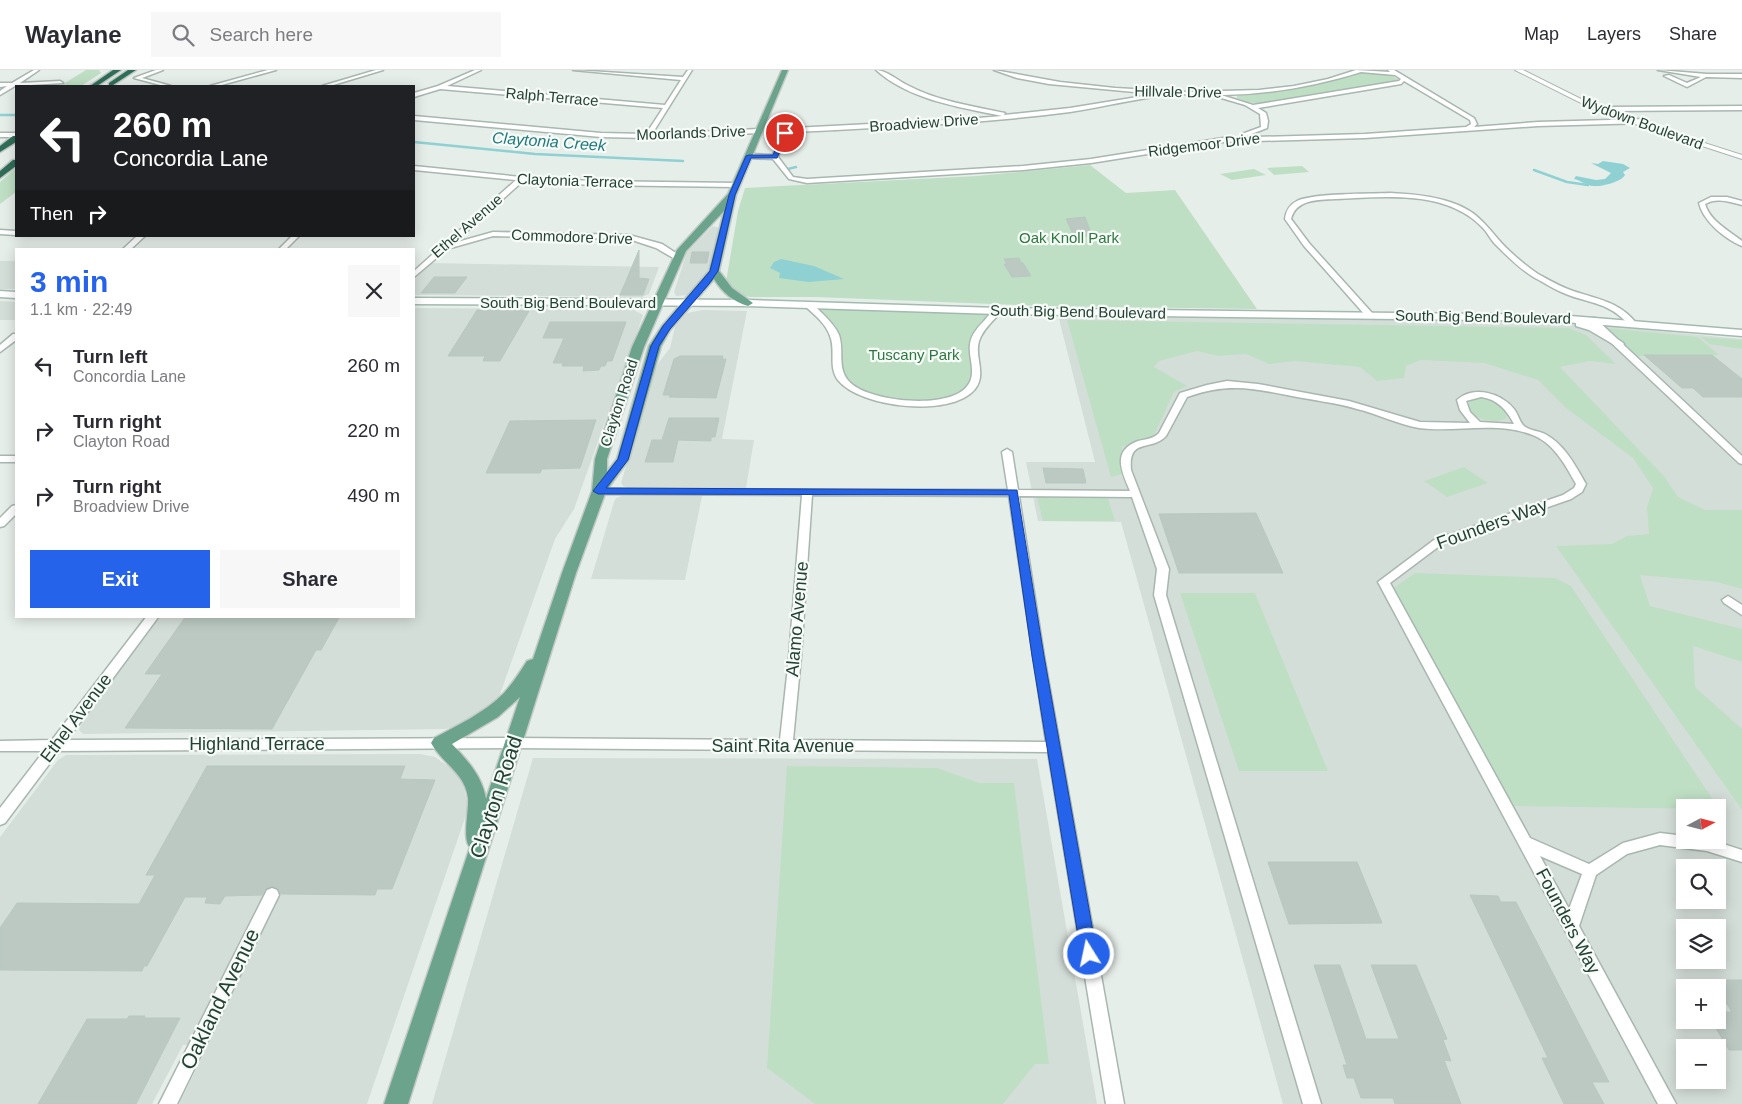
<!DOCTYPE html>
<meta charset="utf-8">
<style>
body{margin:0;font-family:Helvetica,sans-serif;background:#f7f7f7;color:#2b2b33;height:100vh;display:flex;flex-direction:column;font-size:19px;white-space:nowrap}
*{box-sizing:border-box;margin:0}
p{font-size:16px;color:#7c7c81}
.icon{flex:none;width:28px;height:28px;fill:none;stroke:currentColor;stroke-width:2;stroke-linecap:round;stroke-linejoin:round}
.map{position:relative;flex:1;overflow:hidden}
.side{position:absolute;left:15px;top:178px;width:400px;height:370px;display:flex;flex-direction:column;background:#fff;border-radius:0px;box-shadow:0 2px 12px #0003}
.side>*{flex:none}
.banner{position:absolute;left:15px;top:15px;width:400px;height:152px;border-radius:0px;box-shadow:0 2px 12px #0003;background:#202124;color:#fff;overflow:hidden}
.needle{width:32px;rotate:83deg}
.buttons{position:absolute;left:1676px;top:729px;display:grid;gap:10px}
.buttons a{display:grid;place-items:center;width:50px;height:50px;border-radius:0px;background:#fff;box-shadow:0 2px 12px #0003;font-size:25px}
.pin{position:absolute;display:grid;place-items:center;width:42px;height:42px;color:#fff;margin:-21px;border:2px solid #fff;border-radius:50%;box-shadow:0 1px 5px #0007}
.me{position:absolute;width:55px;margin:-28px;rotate:350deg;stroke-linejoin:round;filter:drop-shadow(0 0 4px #0008)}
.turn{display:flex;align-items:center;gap:18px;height:105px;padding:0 15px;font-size:22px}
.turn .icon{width:65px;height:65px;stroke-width:2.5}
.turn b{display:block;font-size:35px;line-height:42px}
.then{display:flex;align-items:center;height:48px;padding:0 15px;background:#0003;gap:10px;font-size:19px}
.round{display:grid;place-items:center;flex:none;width:52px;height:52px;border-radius:0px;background:#f7f7f7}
.summary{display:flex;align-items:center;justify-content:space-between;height:85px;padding:0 15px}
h1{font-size:30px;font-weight:600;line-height:38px;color:#2563eb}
.cta{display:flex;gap:10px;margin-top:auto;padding:10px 15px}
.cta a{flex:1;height:58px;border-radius:0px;background:#2563eb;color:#fff;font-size:20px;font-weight:600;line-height:58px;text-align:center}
.cta a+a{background:#f7f7f7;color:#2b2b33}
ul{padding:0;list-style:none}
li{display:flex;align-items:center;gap:15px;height:65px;padding:0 15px}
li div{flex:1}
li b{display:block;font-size:19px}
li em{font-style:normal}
header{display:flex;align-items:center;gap:30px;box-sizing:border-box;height:70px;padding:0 25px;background:#fff;border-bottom:1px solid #e1e1e2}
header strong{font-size:24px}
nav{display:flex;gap:28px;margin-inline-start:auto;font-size:18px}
.search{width:350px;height:45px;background:#f7f7f7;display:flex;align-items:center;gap:12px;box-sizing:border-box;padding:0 18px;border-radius:0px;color:#7c7c81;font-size:19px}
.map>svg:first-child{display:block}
</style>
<header>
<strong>Waylane</strong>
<div class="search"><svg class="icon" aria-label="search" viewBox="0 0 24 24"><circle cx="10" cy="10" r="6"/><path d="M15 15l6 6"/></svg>Search here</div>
<nav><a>Map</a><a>Layers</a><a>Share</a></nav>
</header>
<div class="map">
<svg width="1742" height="1034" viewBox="0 0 1742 1034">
<rect width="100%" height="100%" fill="#e6eee9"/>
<path fill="#d4ded8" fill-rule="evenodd" d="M713 156 719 158 720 160 706 205 689 225 676 226 674 222 687 182Z
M0 191H16V219H0Z
M431 193 659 197 649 224 642 227 414 225V210Z
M0 231 16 232V250H0Z
M414 238 634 240 643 245 574 439 555 469 499 627 489 638 463 655 445 659 83 664 79 660 83 649 161 546H414Z
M703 240 747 241 722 369 754 370 746 418H629L623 416 621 413 655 301 659 292 670 278 675 257 687 243Z
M1058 245 1539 252 1618 257 1742 269V1034H1283L1121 452 1038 451 1026 392H1095ZM1685 738H1718V770H1685ZM1685 798H1718V830H1685ZM1685 858H1718V890H1685ZM1685 918H1718V950H1685ZM1685 978H1718V1010H1685Z
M622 426H702L685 510 591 509 614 432 616 428Z
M420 684 435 687 455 701 462 711 467 732 466 745 367 1034H179L208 975H183L152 1034H0V767L58 690 66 685H78Z
M533 688 1037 689 1097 1034H432Z"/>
<path fill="#bfdfc4" d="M86 0H99L101 3 81 16H60Z
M1364 2 1389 4 1399 10 1394 13 1314 24 1264 34 1247 32 1237 28V26L1242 24 1311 16Z
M1090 95 1126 123 1175 120 1257 239 1043 236 816 227H750L736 224 726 212 738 141 745 118 977 106Z
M1302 96 1309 102 1274 105 1267 98Z
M16 98V122L0 134V112Z
M1254 99 1266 105 1232 110 1220 104Z
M809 235 998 241 976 269 971 318 953 329 915 333 870 328 841 308 836 270Z
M1067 250 1569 258 1586 265 1616 294 1590 291 1560 297 1664 406 1678 427 1705 440H1742V519L1717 512 1640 505 1650 536 1742 559V592L1693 576 1695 617 1742 659V740L1556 476 1612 474 1627 466 1649 464 1647 437 1653 418 1633 388 1566 338 1538 310 1484 293 1421 290 1406 296 1404 308 1377 311 1360 297 1295 291 1269 294 1246 284 1218 286 1197 281 1159 291 1154 297 1187 316 1174 322 1155 363 1148 368 1122 377V404L1111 407Z
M1606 258 1698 267 1719 285 1637 286Z
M1701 267 1742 270V279L1709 274Z
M1479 327C1491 327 1506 334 1507 348 1496 354 1480 350 1470 343L1469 332Z
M1464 397 1488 413 1447 427 1424 411Z
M1037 427 1108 428 1115 451H1043Z
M1415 503 1555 508 1571 516 1719 739 1511 736 1392 519Z
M1180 523H1255L1328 701H1239Z
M787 696 937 698 979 713H1014L1049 994H1035L1003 1034H815L767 998Z"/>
<path fill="#8fd0d2" d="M1603 91 1623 94 1630 98 1623 102 1625 105C1621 112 1601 117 1593 116 1588 116 1580 110 1574 109L1576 106 1596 110 1605 109 1611 103 1591 93 1598 94Z
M781 189 814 196 844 209 809 212 779 208 780 203 770 198 774 192Z"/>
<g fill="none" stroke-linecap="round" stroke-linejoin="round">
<path stroke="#8fd0d2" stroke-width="2.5" d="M0 45H16
M414 72 535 84 683 91
M788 99 796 97
M1534 100 1567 112 1588 115"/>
</g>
<path fill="#bbc9c2" stroke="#b8c8bf" d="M1085 147 1092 166H1074L1066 149Z
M639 180V208L649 209 643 225H620Z
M692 182H709L707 193H690Z
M1019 188 1021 193H1023L1031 206 1012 207 1004 194H1007L1004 189Z
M434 207H467L455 223H421Z
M477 240 529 241 500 291H483L485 286H448Z
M550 252H626L612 291H607L605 296H601L599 300 583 301 584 296H562L563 293H553L564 268H543Z
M1644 285H1712L1742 309V327H1703L1693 318H1682Z
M680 286H723L722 289H726L716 328 669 327 670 325H663L674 289Z
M669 348H719L715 367H711V371L678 370 673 392H645L652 370H662Z
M596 350 580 398 542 399 540 403H486L510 351Z
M1043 398 1083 399 1086 413H1046Z
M1256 443 1283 503H1179L1159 444Z
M186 546H340L321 580H316L272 659 125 658 162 604H145Z
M207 696H405L400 709 435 710 392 819H377L375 825 281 824 278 818 271 816 265 819 262 825 225 826 220 834 205 833 207 827H185L147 896H144L142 901 0 900V858L17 833 139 834 155 805H146Z
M1268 792H1357L1382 853 1289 854Z
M1470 825 1498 826 1501 832H1516L1609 1012H1592L1604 1034H1564L1542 988H1548Z
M1314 895H1340L1366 969H1399L1371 895H1416L1447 969 1443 970 1451 991 1444 990 1461 1034H1395L1393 1028H1361L1354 1008H1347L1343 995H1347Z
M1719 910H1742V980H1729L1711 950H1718V942H1732L1716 917H1723Z
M129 946H145L144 948H180L136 1034H38L87 949H127Z"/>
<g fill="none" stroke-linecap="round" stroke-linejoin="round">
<g stroke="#a8b7af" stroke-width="3">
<path id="minor" d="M34 0H39L20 13 60 11 63 13 15 16 0 25V21L7 16 0 17V13H12Z
M156 0H163L142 8 171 16H164L134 8Z
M268 0H276L218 16H210Z
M376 0H383L330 16H322Z
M475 0H481L447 16 665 35 681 10 573 0 683 7 688 0H692L652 64 759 59 762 61 759 63 648 68 601 67 414 50V46L601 63 646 64 663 38 440 19 414 27V23L438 16Z
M876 0C886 0 897 10 907 15 937 31 972 36 1005 43L1004 45 1070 38 1156 24 1049 14 1017 8 994 0 1060 12 1115 18 1186 22 1259 20 1294 16 1328 9 1356 0 1390 2 1388 0H1394L1474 48 1477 54 1474 57 1538 52 1646 49 1649 51 1646 53 1538 56 1365 68 1223 72 1091 93 1023 100 807 113 789 109 773 89 749 88 746 86 749 84 773 85 782 63 793 58 967 49 1002 46C960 37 909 30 876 0ZM1361 2 1395 5 1401 9 1399 11 1253 35 1221 25 1218 27 1245 35 1260 44 1261 57 1242 64 1244 67 1267 58 1268 51 1266 43 1258 38 1401 14 1404 11 1470 50 1471 54 1466 57 1365 64 1223 68 1091 89 1023 96 807 109 793 107 778 87 786 65 794 62C886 57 978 54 1070 42 1103 37 1137 28 1170 25 1188 23 1206 26 1223 25 1271 24 1316 16 1361 2Z
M1658 0 1707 4H1742V8L1706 7 1687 17 1664 6 1669 5 1687 13 1701 7Z
M1742 36V40L1609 41 1606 39 1609 37Z
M0 63H16V67H0Z
M414 96 521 107 592 111 736 113 739 115 736 117 592 115 523 111 454 173 493 162 629 165 662 174 682 187 675 189 656 178 629 169 493 166 447 179 414 207V201L516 110 414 100Z
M1390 123C1412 124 1437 126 1458 135 1477 143 1485 154 1498 169 1507 180 1526 196 1538 204 1549 210 1561 217 1573 221 1597 229 1620 232 1636 253L1629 255C1609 232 1591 234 1566 224 1555 220 1545 213 1535 208 1521 200 1506 185 1495 174 1490 169 1488 163 1483 158 1446 119 1384 127 1335 129 1318 130 1296 129 1291 149L1309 173 1373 244 1366 246 1304 176 1285 149C1286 141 1289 135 1297 131 1313 123 1370 124 1390 123Z
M1711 127H1727L1742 131V135C1730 132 1717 127 1705 134 1710 151 1728 160 1742 171V176C1725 169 1703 151 1699 133Z
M0 160 16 161V165L0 164Z
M137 166H145L131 179H123Z
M292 166H299L286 179H279Z
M806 233H812C821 243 834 253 839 265 845 283 835 301 853 315 875 332 951 340 968 315 977 303 968 287 970 274 971 265 978 257 984 251 988 246 992 241 998 239L1002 241C994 250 983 259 979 271 974 287 987 304 975 319 952 348 860 338 838 310 828 297 836 280 830 266 826 254 815 245 806 237Z
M1589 248H1595L1742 386V394L1739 393 1589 252Z
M13 264H16V270L0 282V275Z
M1227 311 1258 314 1349 331 1420 352 1470 353 1460 340 1457 330C1474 315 1501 323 1514 339 1518 344 1520 353 1524 356 1528 360 1539 361 1545 364 1565 375 1575 395 1586 414L1582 422 1571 429 1442 474 1390 513 1530 768 1589 794 1623 773 1660 763 1685 766V770H1711L1742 780V792L1707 781 1660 775 1627 784 1596 805 1579 856 1676 1034H1658L1378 512 1434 470 1563 425 1574 418 1576 414C1566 396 1555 375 1535 366 1498 350 1457 363 1419 358 1397 354 1378 344 1357 339 1342 334 1325 332 1309 329 1261 321 1235 310 1187 327L1166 366C1151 382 1128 367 1131 400L1169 499 1166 525 1321 1034H1303L1154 525 1157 499 1132 427 1019 426 1044 586 1124 1034H1106L1048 682 513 678 59 681 5 753 0 755V738L44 681H0V671L52 670 147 546H159L67 670 513 668 780 670 789 587 802 425 599 424 595 423 594 421 595 419 1008 420 1002 382 1007 379 1012 382 1018 420 1130 421C1122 402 1111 381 1138 371 1146 369 1153 369 1159 363L1180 323 1207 315ZM1481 327C1497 329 1507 340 1514 354L1480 352 1470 342 1466 331ZM812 425 1009 426 1046 672 793 670 801 587ZM1540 786 1582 804 1569 839Z
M0 386H16V392H0Z
M16 435V444L4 456 0 457V448L12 436Z
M1728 526 1742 535V545L1724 533 1722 530Z
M272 818 277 820 279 825 177 1034H159L267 820Z"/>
</g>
<g stroke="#a8b7af" stroke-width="2">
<path id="tertiary" d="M1515 0H1523L1605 41 1742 85V89L1601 43Z"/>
</g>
<g stroke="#a4bab0" stroke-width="3">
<path id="secondary" d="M0 221 16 222V228L0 227Z
M414 228 748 230 998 238 1558 245 1742 260V266L1591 254 1622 272 1624 274 1622 276 1618 277 1589 260 1576 256V253L1558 251 998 244 748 236 414 234Z"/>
</g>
<g stroke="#c2cac6" stroke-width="3">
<path id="primary" d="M782 0H788L736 125 719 201 732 218 753 233 748 236C734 232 722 222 714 209L670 260 661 276 629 389 606 421 576 503 408 1034H384L470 777C462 770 469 741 468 728 465 703 442 693 431 673L434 668C458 655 484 643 504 623 513 613 520 602 527 591L533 589 562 503 592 421 595 389 632 277 677 180 728 124ZM724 141 709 201 662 256 649 276 617 389 607 402V389L644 277 686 181ZM520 627 486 729C482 706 468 691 452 674L498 647Z"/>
</g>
<g stroke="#c2cac6" stroke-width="3">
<path id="motorway" d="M113 0H121L97 16H90Z
M128 0H136L113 15H109V13Z
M13 66H16V72L0 82V76Z
M13 90H16V96L0 108V101Z"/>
</g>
<use href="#minor" fill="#fff" fill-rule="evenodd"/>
<use href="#tertiary" fill="#fff" fill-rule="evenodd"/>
<use href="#secondary" fill="#fff" fill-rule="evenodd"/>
<use href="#primary" fill="#6ba38d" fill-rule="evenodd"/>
<use href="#motorway" fill="#306d58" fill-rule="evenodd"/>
</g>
<path fill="#2563eb" stroke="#184099" d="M783 62 788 63 777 88H751L735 125 718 201 709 214 670 259 659 276 628 390 606 418 1017 420 1044 586 1097 884 1094 889 1089 891 1083 889 1081 884 1032 586 1009 425 598 424 593 421 618 389 651 276 663 256 710 201 729 125 746 86 749 85H773Z"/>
<g text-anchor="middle" stroke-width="4.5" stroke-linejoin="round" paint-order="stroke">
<g font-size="15" fill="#244135" stroke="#f6fbf8">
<text transform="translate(1178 22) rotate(1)" y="5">Hillvale Drive</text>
<text transform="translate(552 27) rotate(5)" y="5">Ralph Terrace</text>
<text transform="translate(924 53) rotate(-4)" y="5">Broadview Drive</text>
<text transform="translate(1642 53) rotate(20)" y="5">Wydown Boulevard</text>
<text transform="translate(691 63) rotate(-2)" y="5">Moorlands Drive</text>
<text transform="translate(1204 75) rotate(-7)" y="5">Ridgemoor Drive</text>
<text transform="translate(575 111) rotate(2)" y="5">Claytonia Terrace</text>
<text transform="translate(467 156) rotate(-41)" y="5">Ethel Avenue</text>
<text transform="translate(572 167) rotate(2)" y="5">Commodore Drive</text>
<text x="568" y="238">South Big Bend Boulevard</text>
<text transform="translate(1078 242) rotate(1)" y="5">South Big Bend Boulevard</text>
<text transform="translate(1483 247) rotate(1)" y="5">South Big Bend Boulevard</text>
<text transform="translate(619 333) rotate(-72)" y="5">Clayton Road</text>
</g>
<g font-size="15" fill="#2f7741" stroke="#f6fbf8">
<text x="1069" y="173">Oak Knoll Park</text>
<text x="914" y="290">Tuscany Park</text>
</g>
<g font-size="16" font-style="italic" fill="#1e797d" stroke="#f6fbf8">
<text transform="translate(549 71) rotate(4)" y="6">Claytonia Creek</text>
</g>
<g font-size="18" fill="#244135" stroke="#f6fbf8">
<text transform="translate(1492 454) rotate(-20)" y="6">Founders Way</text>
<text transform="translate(797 549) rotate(-85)" y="6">Alamo Avenue</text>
<text transform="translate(76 648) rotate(-53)" y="6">Ethel Avenue</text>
<text x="257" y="680">Highland Terrace</text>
<text x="783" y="682">Saint Rita Avenue</text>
<text transform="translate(1568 851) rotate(62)" y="6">Founders Way</text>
</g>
<g font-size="21" fill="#244135" stroke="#f6fbf8">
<text transform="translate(496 727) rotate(-72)" y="7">Clayton Road</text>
<text transform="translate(220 929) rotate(-64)" y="7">Oakland Avenue</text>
</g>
</g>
</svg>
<div class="buttons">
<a><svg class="needle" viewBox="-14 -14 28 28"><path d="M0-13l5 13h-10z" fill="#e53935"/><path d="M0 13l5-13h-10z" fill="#7c7c81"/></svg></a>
<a><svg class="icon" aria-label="search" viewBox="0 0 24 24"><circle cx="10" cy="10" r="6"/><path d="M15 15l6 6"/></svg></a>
<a><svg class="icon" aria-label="layers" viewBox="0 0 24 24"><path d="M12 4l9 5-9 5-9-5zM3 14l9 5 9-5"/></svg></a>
<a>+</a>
<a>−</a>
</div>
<div class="pin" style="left:785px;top:63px;background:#d93025"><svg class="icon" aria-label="arrive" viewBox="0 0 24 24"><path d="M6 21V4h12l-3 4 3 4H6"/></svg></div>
<svg class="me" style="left:1089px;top:884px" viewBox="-20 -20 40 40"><circle r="17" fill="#2563eb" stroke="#fff" stroke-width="3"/><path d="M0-11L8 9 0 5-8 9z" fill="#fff"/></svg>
<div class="banner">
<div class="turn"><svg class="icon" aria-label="left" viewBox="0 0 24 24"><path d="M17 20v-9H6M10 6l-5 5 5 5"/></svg><div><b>260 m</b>Concordia Lane</div></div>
<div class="then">Then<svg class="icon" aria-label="right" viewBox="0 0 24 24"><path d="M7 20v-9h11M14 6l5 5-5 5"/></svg></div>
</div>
<section class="side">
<div class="summary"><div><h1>3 min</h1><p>1.1 km · 22:49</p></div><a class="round"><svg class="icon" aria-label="close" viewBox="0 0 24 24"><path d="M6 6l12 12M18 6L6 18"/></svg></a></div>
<ul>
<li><svg class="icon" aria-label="left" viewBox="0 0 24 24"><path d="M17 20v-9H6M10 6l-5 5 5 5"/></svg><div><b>Turn left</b><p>Concordia Lane</p></div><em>260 m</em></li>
<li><svg class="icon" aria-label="right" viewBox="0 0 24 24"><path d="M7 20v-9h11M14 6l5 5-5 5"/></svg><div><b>Turn right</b><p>Clayton Road</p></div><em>220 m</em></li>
<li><svg class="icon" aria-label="right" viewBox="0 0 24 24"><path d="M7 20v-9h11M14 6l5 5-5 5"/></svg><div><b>Turn right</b><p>Broadview Drive</p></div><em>490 m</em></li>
</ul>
<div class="cta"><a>Exit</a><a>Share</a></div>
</section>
</div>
